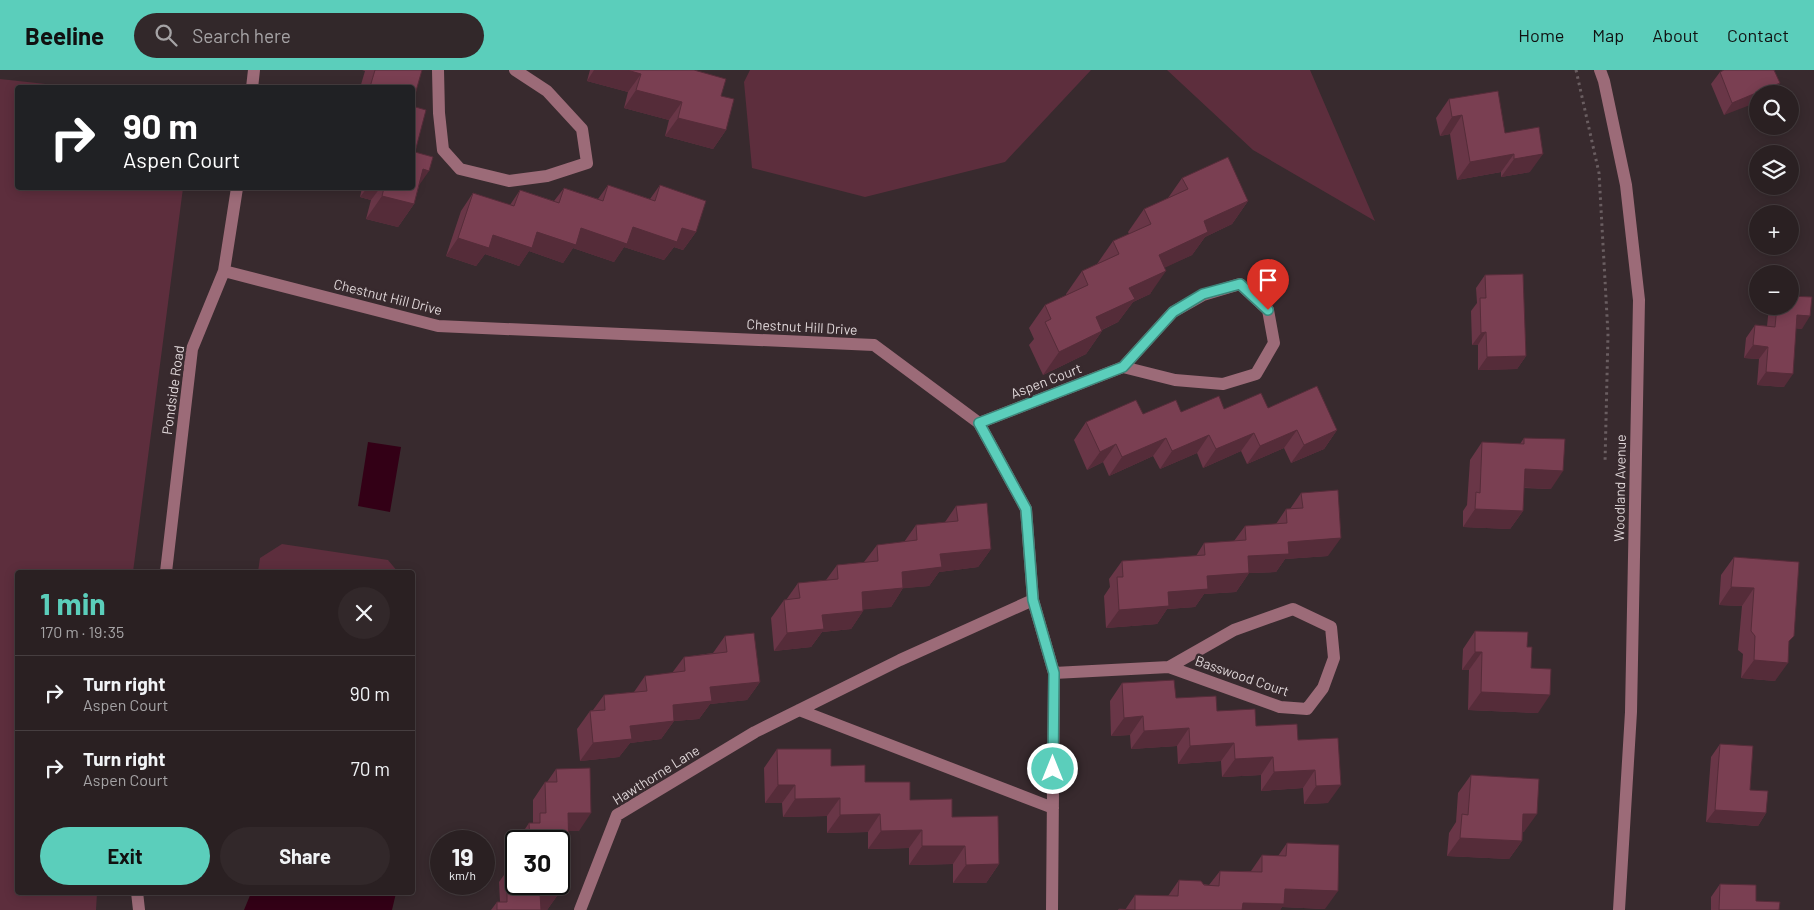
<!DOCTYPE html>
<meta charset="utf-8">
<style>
body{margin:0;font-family:Barlow,sans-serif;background:#32282a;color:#f1f3f6;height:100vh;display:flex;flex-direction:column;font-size:19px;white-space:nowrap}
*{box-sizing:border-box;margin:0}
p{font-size:16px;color:#a5a3a5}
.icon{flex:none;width:28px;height:28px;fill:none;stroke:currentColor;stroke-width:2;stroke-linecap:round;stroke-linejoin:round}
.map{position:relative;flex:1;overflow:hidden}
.side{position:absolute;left:15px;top:500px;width:400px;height:325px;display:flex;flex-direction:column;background:#2a2022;border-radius:5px;box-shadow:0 2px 12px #0003,0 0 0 1px #463e40}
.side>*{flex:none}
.guide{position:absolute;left:15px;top:15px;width:400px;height:105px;border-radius:5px;box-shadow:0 2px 12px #0003,0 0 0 1px #463e40;background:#202124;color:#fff;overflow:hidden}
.controls{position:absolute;left:1749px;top:15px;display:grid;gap:10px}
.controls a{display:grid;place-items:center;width:50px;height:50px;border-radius:50%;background:#2a2022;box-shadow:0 2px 12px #0003,0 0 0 1px #463e40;font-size:25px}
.speed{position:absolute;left:430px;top:760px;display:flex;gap:10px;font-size:25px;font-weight:700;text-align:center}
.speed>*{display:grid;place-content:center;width:65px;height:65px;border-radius:50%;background:#2a2022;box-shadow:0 2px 12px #0003,0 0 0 1px #463e40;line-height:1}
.speed small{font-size:12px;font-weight:400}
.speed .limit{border:2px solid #111;border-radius:8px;background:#fff;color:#111}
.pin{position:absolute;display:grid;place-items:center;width:42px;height:42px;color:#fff;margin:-51px -21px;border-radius:50% 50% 50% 0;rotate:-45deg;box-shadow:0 0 5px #0007}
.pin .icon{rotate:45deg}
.me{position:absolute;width:55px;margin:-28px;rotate:0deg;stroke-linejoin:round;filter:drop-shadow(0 0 4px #0008)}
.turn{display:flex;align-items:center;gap:18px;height:105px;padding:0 25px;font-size:22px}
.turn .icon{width:65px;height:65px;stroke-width:2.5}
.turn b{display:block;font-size:35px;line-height:42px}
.round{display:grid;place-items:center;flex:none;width:52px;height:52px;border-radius:26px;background:#32282a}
.head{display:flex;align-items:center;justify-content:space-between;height:85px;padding:0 25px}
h1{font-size:30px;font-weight:700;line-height:38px;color:#5bcebb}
.cta{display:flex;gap:10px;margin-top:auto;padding:10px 25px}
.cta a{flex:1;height:58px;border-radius:30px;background:#5bcebb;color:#111;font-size:20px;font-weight:700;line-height:58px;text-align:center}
.cta a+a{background:#32282a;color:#f1f3f6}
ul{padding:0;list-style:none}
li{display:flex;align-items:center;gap:15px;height:75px;padding:0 25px;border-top:1px solid #463e40}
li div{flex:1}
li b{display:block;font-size:19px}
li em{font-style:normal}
header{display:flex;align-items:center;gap:30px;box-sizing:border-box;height:70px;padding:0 25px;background:#5bcebb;color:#111}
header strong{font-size:24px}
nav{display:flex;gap:28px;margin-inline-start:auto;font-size:18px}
.search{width:350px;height:45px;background:#32282a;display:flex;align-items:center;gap:12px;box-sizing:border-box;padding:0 18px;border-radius:28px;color:#a5a3a5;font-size:19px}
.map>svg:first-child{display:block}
</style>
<header>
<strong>Beeline</strong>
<div class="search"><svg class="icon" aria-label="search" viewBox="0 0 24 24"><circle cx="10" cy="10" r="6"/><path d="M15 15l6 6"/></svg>Search here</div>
<nav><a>Home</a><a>Map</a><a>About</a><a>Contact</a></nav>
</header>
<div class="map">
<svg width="1814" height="840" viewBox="0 0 1814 840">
<rect width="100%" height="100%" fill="#382a2e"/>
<path fill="#5d2e3d" d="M750 0H1091L1005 92 865 127 752 98 744 12Z
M1167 0H1310L1375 151 1253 80Z
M0 9 73 17 18 18V118H183L133 502H18V822L97 823 96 840H0Z
M282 474 388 490 398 502H258L260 488Z"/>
<path fill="#330016" d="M368 372 401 377 390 442 358 436Z
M251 823V822L396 823 392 840H244Z"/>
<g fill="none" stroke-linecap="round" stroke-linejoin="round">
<path stroke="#6a5e61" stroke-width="3" stroke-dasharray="2.5 4" stroke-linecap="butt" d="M1576 0 1599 103 1608 264 1605 393"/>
<path stroke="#9c6b78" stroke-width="12" d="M438 0 439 43 443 80 460 99 509 111 547 106 587 93 582 59 547 21 515 0
M1600 0 1604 11 1626 115 1639 230 1631 642 1619 840
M252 18 254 0
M224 201 438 256 874 275 979 353 1026 439 1033 530 1054 603 1052 840
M979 353 1123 297 1175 310 1223 314 1256 304 1274 273 1268 240 1240 214 1203 225 1173 242 1123 297
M166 502 192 279 224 201 237 118
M1054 603 1169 597 1280 637 1307 639 1323 618 1334 588 1331 557 1293 539 1234 560 1169 597
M799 640 1053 738
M137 822 139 840
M580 840 617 745 755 662 900 590 1033 530"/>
</g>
<path fill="#693647" d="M362 0H422L412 18H360L365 1Z
M590 0H694L721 26 726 60 713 79 665 66 669 50 624 38 628 22 587 11Z
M1720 2 1780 13 1724 45 1711 14Z
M1449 29 1505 63 1530 102 1501 107V102L1457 110 1450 64 1440 66 1436 48Z
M415 82 419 116 414 134 398 157 366 149 371 130 360 127 362 118H412Z
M1182 108 1248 131 1232 154 1205 167 1192 185 1165 197 1150 224 1133 232 1118 252 1102 260V261L1086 284 1043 305 1029 275 1034 269 1029 258 1045 235 1066 226V224L1082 201 1097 194 1113 171 1129 164 1128 162 1144 139 1168 128Z
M608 115 650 129 660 115 696 162 683 180 674 177 664 190 624 177 614 192 573 178 563 193 529 181 519 196 485 184 476 196 446 186 461 141 473 123 510 135 520 120 554 131 564 118 598 129Z
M1485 205 1526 286 1517 299 1478 300V275H1472L1471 241 1477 233 1476 218Z
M1769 236H1790L1802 259 1796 258 1784 317 1757 315 1759 289 1744 288 1746 268 1755 255 1767 256 1769 237Z
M1268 338 1337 360 1324 379 1291 393 1284 378 1247 394 1241 381 1203 398 1197 383 1160 399 1153 386 1109 406 1103 392 1087 400 1074 370 1086 352 1143 344 1224 339Z
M1524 368 1551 419 1524 418 1523 441 1510 459 1463 457V441L1467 435 1470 390 1482 372 1520 374Z
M1301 423 1328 486 1285 489 1276 502 1249 503 1236 522 1204 524 1195 537 1167 539 1157 554 1106 558 1104 526 1110 517 1109 509 1122 491 1196 486 1204 473 1234 471 1245 456 1276 454 1286 439H1290Z
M956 436 991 479 978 497 939 502 929 516 903 518 891 537 863 539V541L851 559 822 562 811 577 774 581 771 548 784 530H786L798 513 826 510 837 495 864 492 877 475 904 472 916 455 945 452Z
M1734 487 1789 573 1775 611 1741 608 1743 584 1738 580 1742 536 1719 535 1721 505Z
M1475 561 1527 577 1538 643 1468 640 1469 600H1462L1463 579Z
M725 566 760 612 747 630 710 634 699 649 674 651 661 669 630 673 619 687 580 691 577 659 590 641 593 640 604 625 634 622 645 606 672 603 684 587 713 583Z
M1122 613 1176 628 1217 641 1256 656 1298 670 1338 668 1328 733 1304 734 1303 718 1261 721V705L1222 707 1221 691 1178 694 1177 676 1131 679 1130 665 1111 666 1110 631Z
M1720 674 1750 720 1766 743 1758 756 1706 752 1711 687Z
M777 679 831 696 865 712 952 747 999 794 986 813H953V794L909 795V778L868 779V762L827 763V746L783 747 782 733H765L764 698Z
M556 699 579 761H568L569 781 559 795V771H517L529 753H533V730L545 712H547Z
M1471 705 1524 762H1522V771L1509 789 1447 786 1449 763 1456 752 1458 723Z
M1287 773 1325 839 1282 837 1280 840H1118L1119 839 1125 840 1135 825 1168 826 1179 810 1209 815 1220 801H1251L1262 785 1278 786Z
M516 792V814L559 823 547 840H491L497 832H500L499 812 512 794H515Z
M1720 814 1756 831 1779 840H1711V827Z"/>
<path fill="#552c39" d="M594 0H627L641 4 628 22 587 11Z
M1780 13 1773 24H1758V32L1724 45 1732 33Z
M636 20 682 32 669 50 624 38Z
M1462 45 1450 64 1440 66 1452 47Z
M678 48 726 60 713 79 665 66Z
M1514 84 1501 102 1457 110 1470 92Z
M1543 84 1530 102 1501 107 1514 89Z
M423 99 429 101 413 124Z
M367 118H380L371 130 360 127Z
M382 126 414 134 398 157 366 149Z
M1248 131 1232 154 1205 167 1192 185 1143 208 1159 185 1204 151Z
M633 157 682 158 696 162 683 180 674 177 664 190 624 177 614 192 573 178 563 193 529 181 519 196 485 184 476 196 446 186 458 168 581 158Z
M1166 201 1150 224 1133 232 1118 252 1080 270 1096 247 1129 218Z
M1797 245 1810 246 1802 259 1788 258Z
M1102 261 1086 284 1043 305 1059 282Z
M1486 262 1478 275H1472L1481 263Z
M1753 275 1768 277 1759 289 1744 288Z
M1526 286 1517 299 1478 300 1487 287Z
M1766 302 1793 304 1784 317 1757 315Z
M1297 360 1284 378 1247 394 1260 376Z
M1337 360 1324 379 1291 393 1304 375Z
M1254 363 1241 381 1203 398 1216 379Z
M1209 365 1197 383 1160 399 1172 381Z
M1166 368 1153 386 1109 406 1122 387Z
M1116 374 1103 392 1087 400 1100 382Z
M1525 399 1563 401 1551 419 1512 417Z
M1475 439 1523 441 1510 459 1463 457Z
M1341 468 1328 486 1285 489 1276 502 1249 503 1236 522 1204 524 1195 537 1167 539 1157 554 1106 558 1119 540 1168 522 1207 506 1248 486 1288 472Z
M991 479 978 497 939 502 929 516 896 519 903 518 891 537 849 541 862 522 902 502 940 484Z
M1731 517 1754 518 1742 536 1719 535Z
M863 541 851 559 822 562 811 577 774 581 787 563 822 545Z
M1475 582H1482L1469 600H1462Z
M1754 590 1788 593 1775 611 1741 608Z
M760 612 747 630 710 634 699 649 674 651 661 669 630 673 619 687 580 691 593 673 710 617Z
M1481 622 1550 625 1538 643 1468 640Z
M1143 646 1130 665 1111 666 1124 648Z
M1189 658 1177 676 1131 679 1144 661Z
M1234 673 1221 691 1178 694 1190 676Z
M1273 687 1261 705 1222 707 1235 689Z
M1315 700 1303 718 1261 721 1274 702Z
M778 715H795L782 733H765Z
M1341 715 1328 733 1304 734 1316 716Z
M840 728 827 746 783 747 795 729Z
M1715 740 1766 743 1758 756 1706 752Z
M568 743H591L579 761H555Z
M880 744 868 762 827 763 840 745Z
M1523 744H1537L1524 762H1510Z
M922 760 909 778 868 779 881 761Z
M1460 768 1522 771 1509 789 1447 786Z
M922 776H965L953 794 909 795Z
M559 781H569L559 795Z
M999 794 986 813H953L966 795Z
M1285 819 1338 821 1325 839 1282 837 1280 840H1238L1243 833Z
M540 823H559L547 840H529Z"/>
<path fill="#7a3f52" stroke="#552c39" d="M375 0H422L412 35V18L370 17Z
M627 0H694L726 9 721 26 734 29 726 60 678 48 682 32 636 20 641 4Z
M1724 0H1774L1780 13 1732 33 1720 2Z
M1498 21 1505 63 1539 57 1543 84 1514 89V84L1470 92 1462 45 1452 47 1449 29Z
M412 36 426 40 415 82 433 87 429 101 423 99 414 134 382 126 384 118H412Z
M1228 87 1248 131 1204 151 1208 162 1159 185 1166 201 1129 218 1135 229 1096 247 1102 261 1059 282 1045 252 1051 249 1045 235 1088 215 1082 201 1119 184 1113 171 1151 154 1144 139 1188 119 1182 108Z
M608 115 655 131 660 115 706 131 696 162 682 158 677 172 633 157 627 174 581 158 576 175 537 162 532 178 493 165 489 178 458 168 473 123 514 136 520 120 559 133 564 118 603 131Z
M1523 204 1526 286 1487 287 1486 262 1481 263 1480 228H1486L1485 205Z
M1790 226 1812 227 1810 246 1797 245 1793 304 1766 302 1768 277 1753 275 1755 255 1775 257 1777 236H1790Z
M1317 316 1337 360 1304 375 1297 360 1260 376 1254 363 1216 379 1209 365 1172 381 1166 368 1122 387 1116 374 1100 382 1086 352 1136 330 1143 344 1176 330 1181 342 1219 326 1224 339 1261 323 1268 338Z
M1524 368 1565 369 1563 401 1525 399 1523 441 1475 439 1476 422 1480 423 1482 372 1524 374Z
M1338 420 1341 468 1288 472 1289 484 1248 486 1249 503 1207 506 1208 519 1168 522 1169 536 1119 540 1117 507H1123L1122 491 1205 485 1204 473 1246 470 1245 456 1287 453 1286 439 1303 438 1301 423Z
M987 433 991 479 940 484 942 497 902 502 903 518 862 522 863 541 822 545 824 559 787 563 784 530 800 528 798 513 838 509 837 495 878 491 877 475 917 470 916 455 958 451 956 436Z
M1734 487 1799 492 1794 566 1789 571 1788 593 1754 590 1755 566 1751 561 1754 518 1731 517Z
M1475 561 1528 562 1527 577H1532L1531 598 1551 599 1550 625 1481 622 1482 582H1475Z
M754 563 760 612 710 617 712 631 673 635 674 651 630 656 632 669 593 673 590 641 605 640 604 625 647 621 645 606 685 601 684 587 727 582 725 566Z
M1174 610 1176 628 1216 626 1217 641 1255 639 1256 656 1297 654 1298 670 1338 668 1341 715 1316 716 1315 700 1274 702 1273 687 1235 689 1234 673 1190 676 1189 658 1144 661 1143 646 1124 648 1122 613Z
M1720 674 1753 676 1750 720 1768 721 1766 743 1715 740Z
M777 679H831V696L865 695V712H910V730L952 729V747L998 746 999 794 966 795 965 776H922V760L881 761 880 744 840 745V728L795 729V715H778Z
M590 698 591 743H568L569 781H559V771H530L529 753H540V743H546L545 712H557L556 699Z
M1471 705 1539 709 1537 744H1523L1522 771 1460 768 1462 744 1468 745Z
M1287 773 1339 775 1338 821 1285 819 1284 834 1243 833 1242 840H1119V839L1135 840V825L1178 826 1179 810 1201 811 1204 815 1219 816 1220 801 1262 802V785L1286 786Z
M512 794H516V814H559V823H540L541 840H497V832H507V823H513Z
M1720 814 1756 815V831L1780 832 1779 840H1719Z"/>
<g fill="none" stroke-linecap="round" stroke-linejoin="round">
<g stroke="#3b867a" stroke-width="12">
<path id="route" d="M1053 699 1054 603 1033 530 1026 439 979 353 1123 297 1173 242 1203 224 1240 214 1268 240"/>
</g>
<use href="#route" stroke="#5bcebb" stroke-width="9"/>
</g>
<g text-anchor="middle" stroke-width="5" stroke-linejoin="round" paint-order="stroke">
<g font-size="14" fill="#dfd6d8" stroke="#382a2e">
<text transform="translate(388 227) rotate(14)" y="5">Chestnut Hill Drive</text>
<text transform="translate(802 257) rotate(3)" y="5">Chestnut Hill Drive</text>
<text transform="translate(1046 311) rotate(-21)" y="5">Aspen Court</text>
<text transform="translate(173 320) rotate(-82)" y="5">Pondside Road</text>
<text transform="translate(1620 418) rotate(-89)" y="5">Woodland Avenue</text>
<text transform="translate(1242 606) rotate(19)" y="5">Basswood Court</text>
<text transform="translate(656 705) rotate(-32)" y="5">Hawthorne Lane</text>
</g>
</g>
</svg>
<div class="controls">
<a><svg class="icon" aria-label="search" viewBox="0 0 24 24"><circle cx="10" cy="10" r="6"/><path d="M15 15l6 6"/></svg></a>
<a><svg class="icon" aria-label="layers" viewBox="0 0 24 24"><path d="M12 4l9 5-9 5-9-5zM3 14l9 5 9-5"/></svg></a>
<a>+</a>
<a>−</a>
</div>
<div class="speed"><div>19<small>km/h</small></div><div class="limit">30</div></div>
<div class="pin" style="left:1268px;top:240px;background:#d93025"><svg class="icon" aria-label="arrive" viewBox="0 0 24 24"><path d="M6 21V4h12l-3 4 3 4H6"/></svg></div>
<svg class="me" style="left:1053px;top:699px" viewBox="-20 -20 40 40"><circle r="17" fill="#5bcebb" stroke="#fff" stroke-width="3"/><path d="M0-11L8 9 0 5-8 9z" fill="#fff"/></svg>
<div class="guide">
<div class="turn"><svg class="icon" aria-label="right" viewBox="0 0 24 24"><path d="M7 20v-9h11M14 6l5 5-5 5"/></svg><div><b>90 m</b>Aspen Court</div></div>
</div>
<section class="side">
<div class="head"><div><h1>1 min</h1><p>170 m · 19:35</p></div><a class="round"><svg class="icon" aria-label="close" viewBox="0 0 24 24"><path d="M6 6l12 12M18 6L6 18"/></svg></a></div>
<ul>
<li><svg class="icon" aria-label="right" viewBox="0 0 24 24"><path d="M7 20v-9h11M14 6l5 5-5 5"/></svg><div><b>Turn right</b><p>Aspen Court</p></div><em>90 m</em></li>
<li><svg class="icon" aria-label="right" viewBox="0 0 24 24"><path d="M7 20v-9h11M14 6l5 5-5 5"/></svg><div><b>Turn right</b><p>Aspen Court</p></div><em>70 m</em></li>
</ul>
<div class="cta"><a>Exit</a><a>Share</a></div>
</section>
</div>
